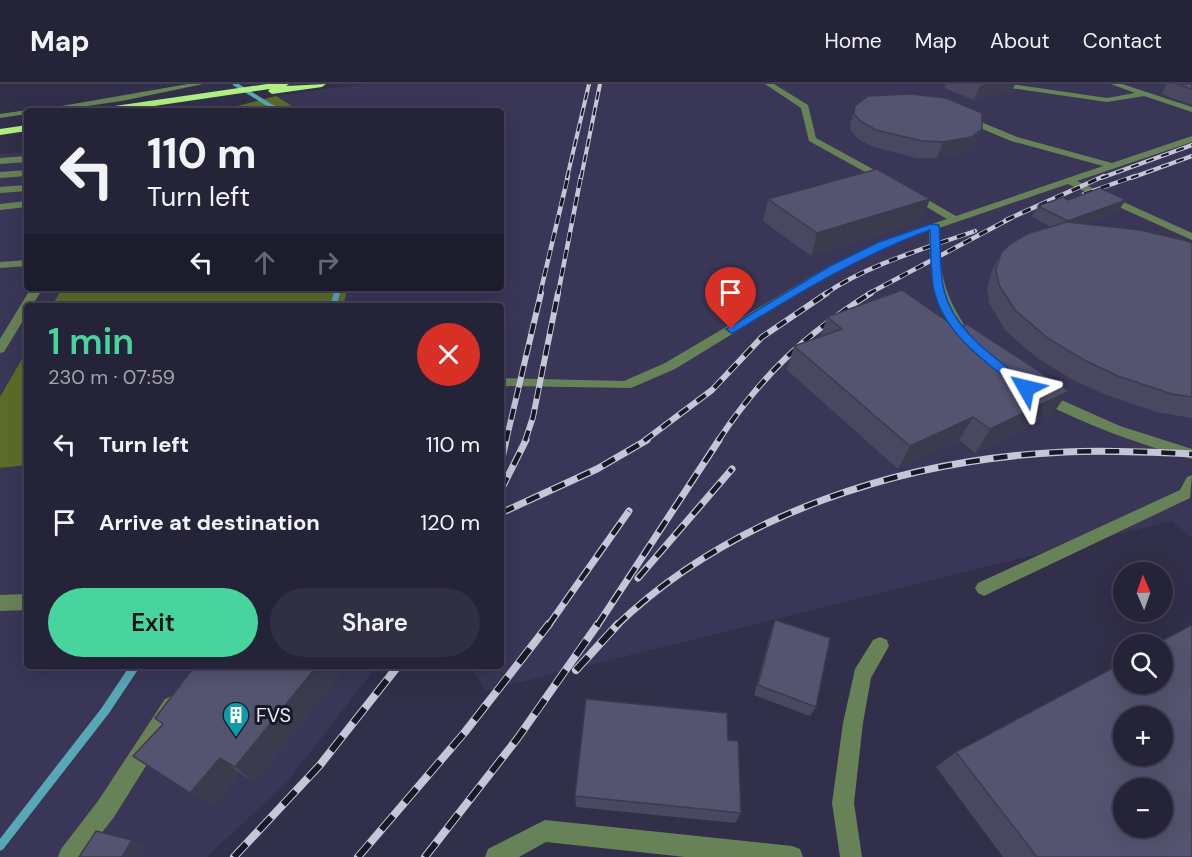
<!DOCTYPE html>
<meta charset="utf-8">
<style>
body{margin:0;font-family:"DM Sans",sans-serif;background:#312f42;color:#f1f3f6;height:100vh;display:flex;flex-direction:column;font-size:22px;white-space:nowrap}
*{box-sizing:border-box;margin:0}
p{font-size:20px;color:#a3a4ad}
.icon{flex:none;width:33px;height:33px;fill:none;stroke:currentColor;stroke-width:2;stroke-linecap:round;stroke-linejoin:round}
.map{position:relative;flex:1;overflow:hidden}
.details{position:absolute;left:24px;top:219px;width:480px;height:366px;display:flex;flex-direction:column;background:#252337;border-radius:6px;box-shadow:0 6px 24px #0002,0 0 0 2px #424052}
.details>*{flex:none}
.top-card{position:absolute;left:24px;top:24px;width:480px;height:183px;border-radius:6px;box-shadow:0 6px 24px #0002,0 0 0 2px #424052;background:#252337;color:#f1f3f6;overflow:hidden}
.needle{width:39px;rotate:358deg}
.tools{position:absolute;left:1113px;top:478px;display:grid;gap:12px}
.tools a{display:grid;place-items:center;width:60px;height:60px;border-radius:50%;background:#252337;box-shadow:0 6px 24px #0002,0 0 0 2px #424052;font-size:30px}
.pin{position:absolute;display:grid;place-items:center;width:51px;height:51px;color:#fff;margin:-62px -26px;border-radius:50% 50% 50% 0;rotate:-45deg;box-shadow:0 0 6px #0007}
.pin .icon{rotate:45deg}
.me{position:absolute;width:66px;margin:-33px;rotate:307deg;stroke-linejoin:round;filter:drop-shadow(0 0 4px #0008)}
.turn{display:flex;align-items:center;gap:21px;height:126px;padding:0 24px;font-size:27px}
.turn .icon{width:78px;height:78px;stroke-width:2.5}
.turn b{display:block;font-size:42px;line-height:51px}
.lanes{display:flex;align-items:center;height:57px;padding:0 24px;background:#0003;justify-content:center;gap:30px;direction:ltr}
.lanes .off{opacity:.35}
.round{display:grid;place-items:center;flex:none;width:63px;height:63px;border-radius:32px;background:#312f42}
.summary{display:flex;align-items:center;justify-content:space-between;height:102px;padding:0 24px}
h1{font-size:36px;font-weight:600;line-height:45px;color:#47d49e}
.button{display:flex;gap:12px;margin-top:auto;padding:12px 24px}
.button a{flex:1;height:69px;border-radius:36px;background:#47d49e;color:#111;font-size:24px;font-weight:600;line-height:69px;text-align:center}
.button a+a{background:#312f42;color:#f1f3f6}
ul{padding:0;list-style:none}
li{display:flex;align-items:center;gap:18px;height:78px;padding:0 24px}
li div{flex:1}
li b{display:block;font-size:22px}
li em{font-style:normal}
header{display:flex;align-items:center;gap:36px;box-sizing:border-box;height:84px;padding:0 30px;background:#252337;border-bottom:2px solid #424052}
header strong{font-size:28px}
nav{display:flex;gap:33px;margin-inline-start:auto;font-size:21px}
.map>svg:first-child{display:block}
</style>
<header>
<strong>Map</strong>
<nav><a>Home</a><a>Map</a><a>About</a><a>Contact</a></nav>
</header>
<div class="map">
<svg width="1192" height="773" viewBox="0 0 1192 773">
<rect width="100%" height="100%" fill="#312f49"/>
<path fill="#393657" d="M364 0H1192V454L1172 437 485 607 471 582H501V222H343L348 204H501V27H300L276 12Z
M27 68V204H62L52 222H27V266L0 313V70Z
M27 381V582H377L287 698 207 773H0V384Z"/>
<path fill="#5b6d29" d="M276 12 300 27H218Z
M62 204H348L343 222H52Z
M27 266V381L0 384V313Z"/>
<g fill="none" stroke-linecap="round" stroke-linejoin="round">
<path stroke="#57a7b7" stroke-width="4" d="M235 0 279 27"/>
<path stroke="#57a7b7" stroke-width="4.5" d="M337 210 339 204"/>
<path stroke="#57a7b7" stroke-width="6" d="M333 222 337 209"/>
<path stroke="#57a7b7" stroke-width="9" d="M0 762 105 627 135 582"/>
<path fill="#688257" fill-rule="evenodd" d="M188 0H203L122 17 53 27H33Z
M765 0H774L808 21 816 54 891 95V99H885L809 57 801 24Z
M1010 0 1107 14 1135 9 1111 0H1122L1192 23V28L1144 12 1107 18 1010 4Z
M27 26 30 27H27V30L0 34V30Z
M961 32H967L1017 53 1112 79 1192 52V58L1077 97 1192 149V156L1068 100 939 144C940 198 945 214 976 258L974 261H966C937 223 929 194 929 147L886 162 837 186 675 285 631 304 501 302V294L624 297 665 279 829 182 878 158 947 135 908 112V108H914L956 132 1103 82 1011 57 961 36Z
M27 72V78L0 80V74Z
M27 86V92L0 94V88Z
M27 101V107L0 109V103Z
M27 117V123L0 126V120Z
M27 176V182L0 184V178Z
M31 204H43L32 222H27V230L4 268 0 269V255Z
M1041 307 1120 342 1192 365V375C1138 360 1086 341 1036 315L1034 312Z
M1192 391 1190 414 990 509 984 512 978 509 975 504 978 499 1180 406 1187 393Z
M27 510V526L0 527V511Z
M880 553 887 556 889 562 871 594 863 639 854 719 862 773H840L832 719 843 639 855 585 873 556Z
M172 612 179 615 182 622 179 629 114 733 83 773H58L61 765 98 717 165 615Z
M545 736 792 762 800 765 803 773H685L546 758 519 773H485L488 765Z"/>
<path fill="#b0ef80" fill-rule="evenodd" d="M267 0H289L286 2 326 0 322 3 272 10 268 7 270 5 120 27H96L101 24Z
M27 41V47L0 51V45Z"/>
<g stroke="#c6c6d8" stroke-width="4">
<path id="rail-far4" d="M567 94 589 0
M581 94 600 0
M1101 94 1192 61
M1131 94 1192 72"/>
</g>
<g stroke="#c6c6d8" stroke-width="4.5">
<path id="rail-far3" d="M1084 110 1135 92
M1006 136 1104 92
M540 210 568 92
M558 210 581 92
M825 210C869 180 924 165 975 147
M868 210 1013 133"/>
</g>
<g stroke="#c6c6d8" stroke-width="6">
<path id="rail-far2" d="M506 357 541 209
M525 357 533 333 558 209
M644 357 712 306 762 253 827 209
M718 357C762 291 804 251 871 209"/>
</g>
<g stroke="#c6c6d8" stroke-width="7">
<path id="rail-far1" d="M501 379 506 356
M501 406 526 356
M501 429 597 385 647 356
M638 494 732 385
M548 542 629 427
M597 542 719 356
M616 542C733 429 906 375 1065 368 1107 366 1150 368 1192 370"/>
</g>
<g stroke="#c6c6d8" stroke-width="8">
<path id="rail" d="M576 586 618 540
M234 773 320 681 398 582
M358 773 465 648 549 540
M425 773 517 655 598 540"/>
</g>
<use href="#rail-far4" stroke="#191925" stroke-width="2" stroke-dasharray="8" stroke-linecap="butt"/>
<use href="#rail-far3" stroke="#191925" stroke-width="3" stroke-dasharray="9" stroke-linecap="butt"/>
<use href="#rail-far2" stroke="#191925" stroke-width="4" stroke-dasharray="11" stroke-linecap="butt"/>
<use href="#rail-far1" stroke="#191925" stroke-width="4.5" stroke-dasharray="14" stroke-linecap="butt"/>
<use href="#rail" stroke="#191925" stroke-width="6" stroke-dasharray="18" stroke-linecap="butt"/>
</g>
<path fill="#494860" d="M946 0H1015L1012 7 974 16 944 4Z
M1167 0H1192V21L1161 10Z
M855 22 982 45 975 60 964 69 937 74H916L871 62 857 54 850 45 851 37Z
M768 115H930L922 136 811 172 763 137Z
M1068 116H1126L1118 127 1084 140 1192 159V334L1156 328 1104 310 1071 295 1037 274 1005 246 989 219 987 204 992 187 1001 169 1051 143 1032 133 1038 122Z
M827 233 1052 331 975 369 959 356 898 385 787 286 794 262 821 252Z
M775 536 816 623 810 632 754 611 771 547Z
M196 582H346L255 698 240 689 213 723 163 640Z
M728 656 741 729 735 739 576 723 575 712Z
M956 668 1192 773H1003L936 683Z"/>
<path fill="#3c3b4e" d="M986 0H1015L1012 7 974 16 980 2Z
M982 45 975 60 964 69 937 74 943 58Z
M930 115 922 136 811 172 817 149Z
M1126 116 1118 127 1062 148 1068 137Z
M1069 307 1052 331 975 369 990 345Z
M973 333 959 356 898 385 910 362Z
M317 582H346L255 698 235 683Z
M220 674 240 689 213 723 190 709Z
M132 756 147 762 140 773H122Z"/>
<path fill="#555470" stroke="#3c3b4e" stroke-width="1.5" fill-rule="evenodd" d="M1177 0H1192V5Z
M910 10 946 14 982 29V45L971 53 943 58 922 57 876 46 862 38 854 30 855 22 868 12Z
M877 85 930 115 817 149 768 115Z
M1100 104 1126 116 1068 137 1038 122 1063 113 1068 116Z
M1067 138 1140 146 1183 156 1192 159V313L1172 310 1118 292 1084 276 1049 255 1016 227 999 201 996 186 1001 169 1010 160 1027 150Z
M902 206 957 244 967 240 1069 307 990 345 973 333 910 362 794 262 842 245 827 233Z
M775 536 830 554 816 623 758 601Z
M1192 541V773H1037L956 668 1124 578V600H1162V561H1154ZM1124 633H1162V672H1124ZM1124 705H1162V744H1124Z
M196 582H317L235 683 220 674 190 709 133 672 163 640 155 634 188 591Z
M586 615 727 629 728 656 738 657 741 729 575 712Z
M96 747 132 756 122 773H79Z"/>
<path fill="#1a73e8" stroke="#114b97" stroke-width="1.5" d="M931 140 939 141C941 162 939 186 944 206 955 250 998 275 1030 301V307H1022C988 279 945 252 934 207 930 188 931 166 930 146 859 172 799 209 735 248L731 249 726 245 830 182 879 158Z"/>
<defs>
<g id="building-pin" transform="scale(1.35)"><path d="M0 17L-7.5 6A9.5 9.5 0 1 1 7.5 6Z" fill="#0f9aa8" stroke="#191925"/><path d="M-4-6H4V6H1V3H-1V6H-4ZM-2.5-4.3h1.7v1.8h-1.7ZM.8-4.3h1.7v1.8H.8ZM-2.5-1h1.7V.8h-1.7ZM.8-1h1.7V.8H.8Z" fill="#fff"/></g>
</defs>
<g fill-rule="evenodd">
<use href="#building-pin" x="236" y="631"/>
</g>
<g text-anchor="middle" stroke-width="6" stroke-linejoin="round" paint-order="stroke">
<g font-size="20" fill="#e9e9fa" stroke="#191925" text-anchor="start">
<text x="256" y="638">FVS</text>
</g>
</g>
</svg>
<div class="tools">
<a><svg class="needle" viewBox="-14 -14 28 28"><path d="M0-13l5 13h-10z" fill="#e53935"/><path d="M0 13l5-13h-10z" fill="#a3a4ad"/></svg></a>
<a><svg class="icon" aria-label="search" viewBox="0 0 24 24"><circle cx="10" cy="10" r="6"/><path d="M15 15l6 6"/></svg></a>
<a>+</a>
<a>−</a>
</div>
<div class="pin" style="left:731px;top:245px;background:#d93025"><svg class="icon" aria-label="arrive" viewBox="0 0 24 24"><path d="M6 21V4h12l-3 4 3 4H6"/></svg></div>
<svg class="me" style="left:1026px;top:304px" viewBox="-20 -20 40 40"><path d="M0-17L14 15 0 8-14 15z" fill="#1a73e8" stroke="#fff" stroke-width="4"/></svg>
<div class="top-card">
<div class="turn"><svg class="icon" aria-label="left" viewBox="0 0 24 24"><path d="M17 20v-9H6M10 6l-5 5 5 5"/></svg><div><b>110 m</b>Turn left</div></div>
<div class="lanes"><svg class="icon" aria-label="left" viewBox="0 0 24 24"><path d="M17 20v-9H6M10 6l-5 5 5 5"/></svg><svg class="icon off" aria-label="ahead" viewBox="0 0 24 24"><path d="M12 20V5M6 11l6-6 6 6"/></svg><svg class="icon off" aria-label="right" viewBox="0 0 24 24"><path d="M7 20v-9h11M14 6l5 5-5 5"/></svg></div>
</div>
<section class="details">
<div class="summary"><div><h1>1 min</h1><p>230 m · 07:59</p></div><a class="round" style="background:#d93025;color:#fff"><svg class="icon" aria-label="close" viewBox="0 0 24 24"><path d="M6 6l12 12M18 6L6 18"/></svg></a></div>
<ul>
<li><svg class="icon" aria-label="left" viewBox="0 0 24 24"><path d="M17 20v-9H6M10 6l-5 5 5 5"/></svg><div><b>Turn left</b></div><em>110 m</em></li>
<li><svg class="icon" aria-label="arrive" viewBox="0 0 24 24"><path d="M6 21V4h12l-3 4 3 4H6"/></svg><div><b>Arrive at destination</b></div><em>120 m</em></li>
</ul>
<div class="button"><a>Exit</a><a>Share</a></div>
</section>
</div>
